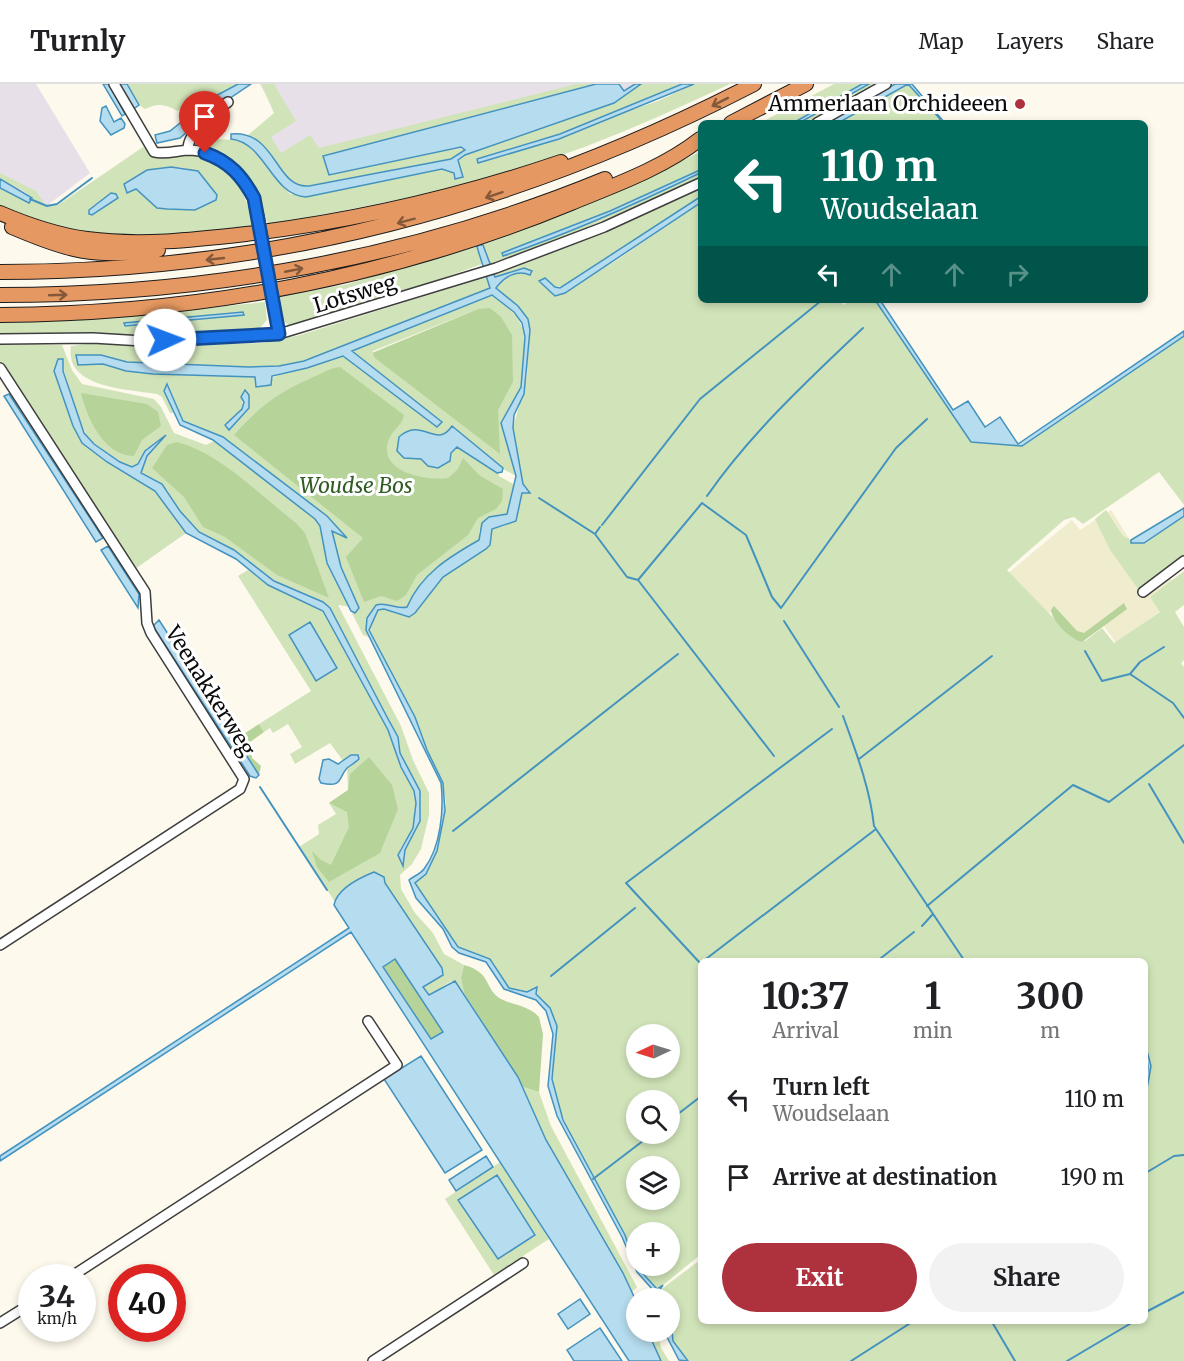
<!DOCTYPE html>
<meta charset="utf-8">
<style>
body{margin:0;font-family:Merriweather,serif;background:#f2f2f2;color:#202124;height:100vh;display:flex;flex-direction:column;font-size:22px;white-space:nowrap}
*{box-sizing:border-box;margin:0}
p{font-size:20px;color:#757577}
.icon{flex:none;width:33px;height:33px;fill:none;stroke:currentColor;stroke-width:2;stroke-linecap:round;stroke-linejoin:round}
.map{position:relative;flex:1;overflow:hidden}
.panel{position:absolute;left:698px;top:874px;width:450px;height:366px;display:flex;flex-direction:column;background:#fff;border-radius:9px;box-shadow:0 3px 9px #0003}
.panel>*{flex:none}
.top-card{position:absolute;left:698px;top:36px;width:450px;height:183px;border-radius:9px;box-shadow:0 3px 9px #0003;background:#00695c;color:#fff;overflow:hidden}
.needle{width:39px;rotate:266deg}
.tools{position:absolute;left:626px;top:940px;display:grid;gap:12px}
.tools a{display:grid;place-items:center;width:54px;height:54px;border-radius:50%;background:#fff;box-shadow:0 3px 9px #0003;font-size:30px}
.speed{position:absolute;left:18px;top:1180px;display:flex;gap:12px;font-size:30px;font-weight:700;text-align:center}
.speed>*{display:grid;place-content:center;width:78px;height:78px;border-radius:50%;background:#fff;box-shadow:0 3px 9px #0003;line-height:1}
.speed small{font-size:15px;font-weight:400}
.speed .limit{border:9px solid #d22;background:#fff;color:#111}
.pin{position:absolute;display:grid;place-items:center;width:51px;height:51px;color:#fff;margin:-62px -26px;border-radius:50% 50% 50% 0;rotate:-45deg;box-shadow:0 0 6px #0007}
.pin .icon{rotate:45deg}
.me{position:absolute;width:66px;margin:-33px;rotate:88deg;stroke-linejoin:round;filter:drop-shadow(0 0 4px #0008)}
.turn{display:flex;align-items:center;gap:21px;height:126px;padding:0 24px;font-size:27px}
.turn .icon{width:78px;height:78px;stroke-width:2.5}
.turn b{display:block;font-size:42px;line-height:51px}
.lanes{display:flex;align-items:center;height:57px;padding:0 24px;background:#0003;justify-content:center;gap:30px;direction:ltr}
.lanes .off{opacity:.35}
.eta{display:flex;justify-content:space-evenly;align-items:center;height:102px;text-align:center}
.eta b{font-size:36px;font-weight:700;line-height:42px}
.action{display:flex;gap:12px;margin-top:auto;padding:12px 24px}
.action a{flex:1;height:69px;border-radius:36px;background:#ad323d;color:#fff;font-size:24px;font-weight:700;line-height:69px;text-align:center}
.action a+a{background:#f2f2f2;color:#202124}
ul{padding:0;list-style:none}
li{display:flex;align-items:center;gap:18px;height:78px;padding:0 24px}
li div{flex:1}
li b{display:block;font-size:22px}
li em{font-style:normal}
header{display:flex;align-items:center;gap:36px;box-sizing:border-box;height:84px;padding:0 30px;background:#fff;border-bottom:2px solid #e0e0e0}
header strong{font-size:28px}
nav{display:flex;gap:33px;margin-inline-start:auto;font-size:21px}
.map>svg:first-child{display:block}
</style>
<header>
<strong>Turnly</strong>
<nav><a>Map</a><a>Layers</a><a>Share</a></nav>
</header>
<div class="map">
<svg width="1184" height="1277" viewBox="0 0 1184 1277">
<rect width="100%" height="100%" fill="#fdf9ec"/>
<path fill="#e8e0e9" d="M0 0H36L90 89 48 121 0 98Z
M260 0H659L485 69 315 104 255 47 276 30Z"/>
<path fill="#f0ecce" d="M1111 426 1145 480 1157 474 1174 500 1163 525 1116 559 1104 542 1078 559 1052 527 1040 536 1007 490 1072 436 1080 446Z"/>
<path fill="#d1e4b9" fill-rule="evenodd" d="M127 0H238L210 15 191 31 183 24 177 27C165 20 158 19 145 25L139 21Z
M261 0H274L296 37 271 53 281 69 310 51 319 64 576 0H596L323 72 465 65 454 74 301 103 287 96 264 62 247 52 274 29Z
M641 0H682C618 34 546 54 477 75L478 78 658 17 694 0H730C683 22 636 43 587 62 485 100 376 122 268 140 264 130 262 119 257 109 244 82 221 65 191 62L196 50 221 27 226 33 215 47 211 48V55L241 56 259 73 290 110 306 113 442 85 454 89 456 94 463 93 458 76 465 71Z
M834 0H879L811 39H760Z
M908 0 940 35V38L838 39Z
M143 63 155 73C167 73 179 68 192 69 231 73 249 114 254 147L193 154H82L0 127V104L29 119 27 109 0 95V89L36 107 45 120 58 121ZM171 83 185 84 195 126 157 124 135 105 124 100 147 86Z
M700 68V95L562 154 489 180 483 162 477 163 482 180 412 205 291 243 282 236 278 213 348 200 498 154 599 116Z
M700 102V113L563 202 555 203 557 212 617 176 700 119V216H839L843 221 852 216H875L971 358 1022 362 1184 252V421L1159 388 1083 440 1074 433 1064 436 1007 486 1073 554 1085 557 1102 544 1114 559 1160 528 1150 513 1184 487V521L1175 528 1184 543V576L1181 579 1184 583V1277H688L673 1257 669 1215 659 1207 700 1176V1238H1144V878H700V1171L657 1206 639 1182H669V1149H636V1176C612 1119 567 1062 553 1003 544 963 575 948 536 910L537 903 527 908 509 904 493 878 458 863 414 799 426 790 437 767 446 719 443 699 427 666 415 633 369 545 378 526 384 525 408 533 415 529 443 493 486 465 492 445 505 442 522 409H527L529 406 523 400 513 344 527 292 528 235 496 204 494 190 591 153ZM636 951H669V984H636ZM636 1017H669V1050H636ZM636 1083H669V1116H636Z
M486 193 490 204 304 277 279 282 249 283 127 278 101 271 78 281 103 280 126 287 153 290 255 293 257 303C281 285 314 283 343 272L359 284 352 267 492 211C536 241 523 257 521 303L517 309 509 368 516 392 498 382 499 392 515 401 507 430 496 432 479 447V456C449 473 421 490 407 523 395 526 387 519 375 521L366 546 368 553 363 551 351 527 353 529 358 524 338 521 401 642 413 676 429 709V731L421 765 412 780 400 791 401 805 415 829 433 849 444 870 464 881 461 894 464 909 459 902 451 897 429 912 423 903 443 891 442 884 385 799 337 811 335 818 299 763 319 750 318 741 336 730 329 719 348 706 347 684 357 677 346 674 343 677 330 659 295 680 290 670 302 663 288 640 273 649 270 644 264 648 259 640 311 607 238 492 248 486 268 501 321 525 327 534 388 646 401 683 415 708 416 719 413 745 400 765 404 776 405 766 420 737V707L400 669 398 653 387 633 330 524 323 518 274 497 234 466 199 448 180 427 167 406 154 395 141 389 145 375 135 383H128L88 355 78 332 63 283 54 287 79 355 107 378 155 407 186 449 135 485 0 277V260L62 261 72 286 82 300 154 315 161 323 174 349 206 361 222 353 183 337 168 301 164 307 174 329H170L162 313 157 310C128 305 64 304 71 262L95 259 129 262 263 259 300 251ZM478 225 476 231 372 271 373 267ZM243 308 249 311V324L229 345 225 341 242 325Z
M265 218 267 236 259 245 141 255 101 251 0 250V236L156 229Z
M1106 426 1123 452 1131 456V459H1144L1184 432V471L1169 482 1141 509 1110 466 1095 435Z
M523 1003 539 1008 551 1042 637 1203 632 1208 546 1056Z
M500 1078 549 1155 494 1191 445 1115Z
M658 1248 661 1264 669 1277H661L648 1249Z"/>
<path fill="#b6d39a" d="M490 224 501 233 512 251 513 298 498 326 500 370 375 274 372 269 478 225Z
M340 283 404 331C402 342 393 345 389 355 376 388 426 397 448 394L458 385 463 374 479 391 503 405 502 417 496 425 478 434 468 451 417 491 406 511 397 517 381 512 364 518 346 473 363 454 234 351C263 319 279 308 318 291 326 287 331 284 340 283Z
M81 309 147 320 158 328 161 342 142 356 134 372C104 372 87 334 81 309Z
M176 358C218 367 262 413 296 439L305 449 329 514 277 491 225 453 203 443 184 413 152 384 167 361Z
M1124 519 1127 525 1082 558C1070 555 1052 537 1051 526L1054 522 1077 547 1084 549Z
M259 640 264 648 246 661 251 665 252 674 261 682 259 691 236 655Z
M369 673 392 701 398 725 380 769 329 798 317 783 312 767 321 776 331 781 349 743 347 728 329 719 348 706 350 690Z
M395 874 443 949 431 955 383 882Z
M464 881C493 889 483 904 501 915 514 922 528 921 539 933L543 950 539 1008 523 1003 464 909 461 894Z"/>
<path fill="#b5dcef" stroke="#4493bf" stroke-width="1.5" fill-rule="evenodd" d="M103 0H109L125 30 122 32Z
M117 0H127L139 21 132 26Z
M238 0H251L211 27 180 54 157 59 155 51 170 47 210 15Z
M596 0H619L624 7 635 0H641L614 19 465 71 458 76 463 93 455 95 454 89 442 85 306 113C271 111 266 59 231 55V50C277 46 275 105 309 102L451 75 465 66 461 63 329 91 323 72Z
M682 0H694L559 55 478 79 477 75 560 50Z
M862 0H869L799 39H793Z
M895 0H912L944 38 938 39 940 35 908 0 838 39H826Z
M106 22 114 38 121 34 125 40 124 44 111 51 100 37 102 24Z
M171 83 198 87 217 111 216 116 195 126 167 125 157 124 136 105 127 109 124 100 147 86Z
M700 86V89C636 120 571 149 503 172L502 169 610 127Z
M0 95 32 114 29 119 0 104Z
M111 109 116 110 118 114 92 131 89 130V126Z
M700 113V119L565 209 555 212 539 197 545 194 555 203 560 204Z
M479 161H483L495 193 524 184 532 187 530 191C517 185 504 193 496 204L518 222 528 235 530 246 524 310 514 331 513 344 523 400 530 409H522L516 437 492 445 490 461 486 465 443 493 415 529 409 533 384 525 378 526 369 546 415 633 427 666 443 699 445 727 437 767 426 790 415 799 458 863 490 875 509 904 527 908 537 903 536 910 550 924 557 942 552 995 563 1036 625 1151 636 1182 657 1205 663 1201 659 1207 666 1215H661L637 1188 622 1153 557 1032 548 1002 553 950 546 927 536 916 504 905 486 878 459 869 452 863 443 845 416 814 409 796C414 792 420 790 424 785 441 763 444 725 441 699L366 546 367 534 376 521C387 517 395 526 407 523 421 490 449 473 479 456L482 439 489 433 507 430 516 392 501 339 521 303 525 253 522 239 514 228 492 211 352 267 442 338 437 343 343 272 307 284 272 292 271 301 256 303 255 293 153 290 126 287 103 280 78 281 76 271H101L127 278 249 283 279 282 304 277 490 204 477 163Z
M875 216H880L953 326 968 317 985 343 1000 333 1018 360 1184 247V252L1022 362 971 358Z
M243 228 244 231 125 242 124 239Z
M58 275H63V287L84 349 94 360 120 378 132 383 138 380 145 367 166 351 147 372 141 389 162 400 180 427 199 448 234 466 274 497 323 518 330 524 387 633 398 653 400 669 420 707V737L405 766 403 782 398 771 413 744 416 719 414 707 401 683 388 646 323 527 268 501 236 475 186 449 155 407 107 378 82 359 73 342 54 287Z
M167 300 183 337 223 353 327 432 347 454 332 447 341 483 359 524 355 529 351 527 327 479 320 442 315 435 213 356 180 341 164 307Z
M245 306 249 311V324L229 346 225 341 242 325 244 318 241 313Z
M9 310 103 454 96 458 4 312Z
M452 342 503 384 502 388 497 389 457 363 451 369 450 377 438 384 428 382 421 375 404 374 397 367 399 353C422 332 436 366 452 342Z
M1184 424V432L1144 459H1131V456Z
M108 462 139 510 138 524 101 466Z
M159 536 259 691 256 694 250 692 153 542Z
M310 538 337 584 316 597 289 551Z
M351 671H358L359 675C356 678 351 681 347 684 338 694 343 704 321 699L319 695 323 676 329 675 338 680Z
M374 788 384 793 385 799 442 884 443 891 423 903 429 911 455 897 518 993 546 1056 623 1189 636 1217V1248H648L661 1277H629L351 848 0 1077V1072L349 844 334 821C337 805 359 794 374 788ZM395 875 443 948 431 955 383 883Z
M1145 959 1151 982 1145 1016 1148 983Z
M421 972 482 1066 445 1089 384 995Z
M486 1072 493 1083 456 1107 449 1096Z
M497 1091 535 1151 498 1175 458 1116Z
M580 1215 590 1230 568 1245 558 1230Z
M669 1218 673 1257 688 1277 679 1276 667 1253Z
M600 1244 622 1277H574L567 1266Z"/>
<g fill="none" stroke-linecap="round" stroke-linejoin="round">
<path stroke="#4493bf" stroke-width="2" d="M30 115 47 122 57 120 92 94
M707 412C751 349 808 296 863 244
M539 414 595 450 627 493 638 496 774 672
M602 441 700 315 822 216
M595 450 600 443
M638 496 702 419 746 451 772 513 781 524 896 364 927 335
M784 537 839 623
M1085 567 1102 597 1130 590 1173 619 1184 634
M1130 590 1140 578 1164 563
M843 632C856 668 870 704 874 742L964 876
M859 675 992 572
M1149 700 1184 759
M260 703 327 806
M453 747 678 570
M927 822 1073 701 1109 718 1184 661
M922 842 933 830
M702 878 876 745
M876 878 914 848
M700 879 626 799 832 645
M551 892 635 824
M669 1037 700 1013
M1144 1090 1174 1072 1184 1071
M593 1095 652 1050
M1144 1229 1184 1208
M992 1238 1015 1277
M851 1277 912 1238
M1067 1277 1133 1238"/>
<g stroke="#3e3e3e" stroke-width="12">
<path id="minor" d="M114 0 154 68C166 71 178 66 191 66 229 69 251 98 259 133
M817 39 886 0
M188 66C187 48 214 28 228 18
M273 217 279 250
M0 255 93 254 143 257 279 250 496 184 604 143 700 99
M0 284 145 508 147 539 151 549 244 695 240 705 0 861
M1143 508 1184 477
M69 1194 397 981 368 937
M0 1239 32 1219
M373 1277 523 1179"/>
</g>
<g stroke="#1c1c1c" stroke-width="16">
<path id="highway" d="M731 39 806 0
M0 129C28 141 57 151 87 155 140 162 193 156 246 150 353 137 458 113 561 78
M12 143C70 168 94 174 158 166
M0 188C269 188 516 123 754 0
M0 211C207 211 413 174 605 95
M0 231C197 230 389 194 571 119 615 101 663 84 700 55"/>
</g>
<use href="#minor" stroke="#fff" stroke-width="9"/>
<use href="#highway" stroke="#e59861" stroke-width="14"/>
<g stroke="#3e3e3e" stroke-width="12" stroke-linecap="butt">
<path id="minor-bridge" d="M259 133 273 217"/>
</g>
<use href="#minor-bridge" stroke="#fff" stroke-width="9"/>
</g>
<defs><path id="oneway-shaft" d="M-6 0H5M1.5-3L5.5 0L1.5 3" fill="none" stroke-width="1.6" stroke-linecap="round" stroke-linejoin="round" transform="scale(1.5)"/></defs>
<g stroke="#83593a">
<use href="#oneway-shaft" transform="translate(720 18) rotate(153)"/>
<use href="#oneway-shaft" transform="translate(494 111) rotate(161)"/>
<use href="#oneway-shaft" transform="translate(406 137) rotate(165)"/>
<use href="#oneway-shaft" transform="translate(215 175) rotate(174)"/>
<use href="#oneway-shaft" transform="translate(294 186) rotate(-11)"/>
<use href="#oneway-shaft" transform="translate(58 211) rotate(-2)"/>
</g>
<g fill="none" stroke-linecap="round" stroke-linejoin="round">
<g stroke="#114b97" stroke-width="15">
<path id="route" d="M165 256 279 250 254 114C242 92 230 78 205 69"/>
</g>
<use href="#route" stroke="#1a73e8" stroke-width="10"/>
</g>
<circle fill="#ad323d" stroke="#fff" stroke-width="2" cx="1020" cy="20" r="6"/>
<g text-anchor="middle" stroke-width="6" stroke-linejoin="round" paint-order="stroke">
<g font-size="21" fill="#0b0b0b" stroke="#fff" text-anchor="end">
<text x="1008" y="27">Ammerlaan Orchideeen</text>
</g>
<g font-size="21" fill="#0b0b0b" stroke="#fff">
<text transform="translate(355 210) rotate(-17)" y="7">Lotsweg</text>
<text transform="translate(210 607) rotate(58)" y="7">Veenakkerweg</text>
</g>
<g font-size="21" font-style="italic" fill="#315c23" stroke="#fff">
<text x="356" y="409">Woudse Bos</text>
</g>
</g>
</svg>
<div class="tools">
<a><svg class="needle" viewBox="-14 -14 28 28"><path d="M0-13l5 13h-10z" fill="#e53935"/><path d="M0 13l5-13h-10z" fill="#757577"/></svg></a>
<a><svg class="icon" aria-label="search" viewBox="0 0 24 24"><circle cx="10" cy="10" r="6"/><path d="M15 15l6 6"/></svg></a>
<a><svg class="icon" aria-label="layers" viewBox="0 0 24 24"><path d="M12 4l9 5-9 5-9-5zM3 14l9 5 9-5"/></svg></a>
<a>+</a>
<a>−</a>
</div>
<div class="speed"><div>34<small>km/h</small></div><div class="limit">40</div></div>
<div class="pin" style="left:205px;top:69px;background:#d93025"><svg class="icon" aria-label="arrive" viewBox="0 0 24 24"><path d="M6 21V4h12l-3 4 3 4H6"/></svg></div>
<svg class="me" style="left:165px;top:256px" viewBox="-20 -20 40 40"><circle r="19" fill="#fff"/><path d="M0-13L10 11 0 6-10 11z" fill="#1a73e8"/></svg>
<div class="top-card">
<div class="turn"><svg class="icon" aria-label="left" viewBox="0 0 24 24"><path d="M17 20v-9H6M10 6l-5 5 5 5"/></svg><div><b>110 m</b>Woudselaan</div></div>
<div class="lanes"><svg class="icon" aria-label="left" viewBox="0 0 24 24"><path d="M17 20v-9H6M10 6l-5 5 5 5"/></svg><svg class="icon off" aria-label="ahead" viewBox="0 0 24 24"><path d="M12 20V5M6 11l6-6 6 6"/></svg><svg class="icon off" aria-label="ahead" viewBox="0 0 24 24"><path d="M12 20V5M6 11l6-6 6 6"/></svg><svg class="icon off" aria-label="right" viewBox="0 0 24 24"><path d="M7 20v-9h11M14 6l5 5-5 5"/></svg></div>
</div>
<section class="panel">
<div class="eta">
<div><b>10:37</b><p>Arrival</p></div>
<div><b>1</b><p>min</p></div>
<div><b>300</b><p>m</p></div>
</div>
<ul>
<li><svg class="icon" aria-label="left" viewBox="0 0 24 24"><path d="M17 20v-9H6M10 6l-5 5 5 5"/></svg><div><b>Turn left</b><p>Woudselaan</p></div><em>110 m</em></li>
<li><svg class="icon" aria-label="arrive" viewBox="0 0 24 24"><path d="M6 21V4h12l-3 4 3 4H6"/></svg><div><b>Arrive at destination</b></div><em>190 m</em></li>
</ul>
<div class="action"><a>Exit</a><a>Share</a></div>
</section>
</div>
